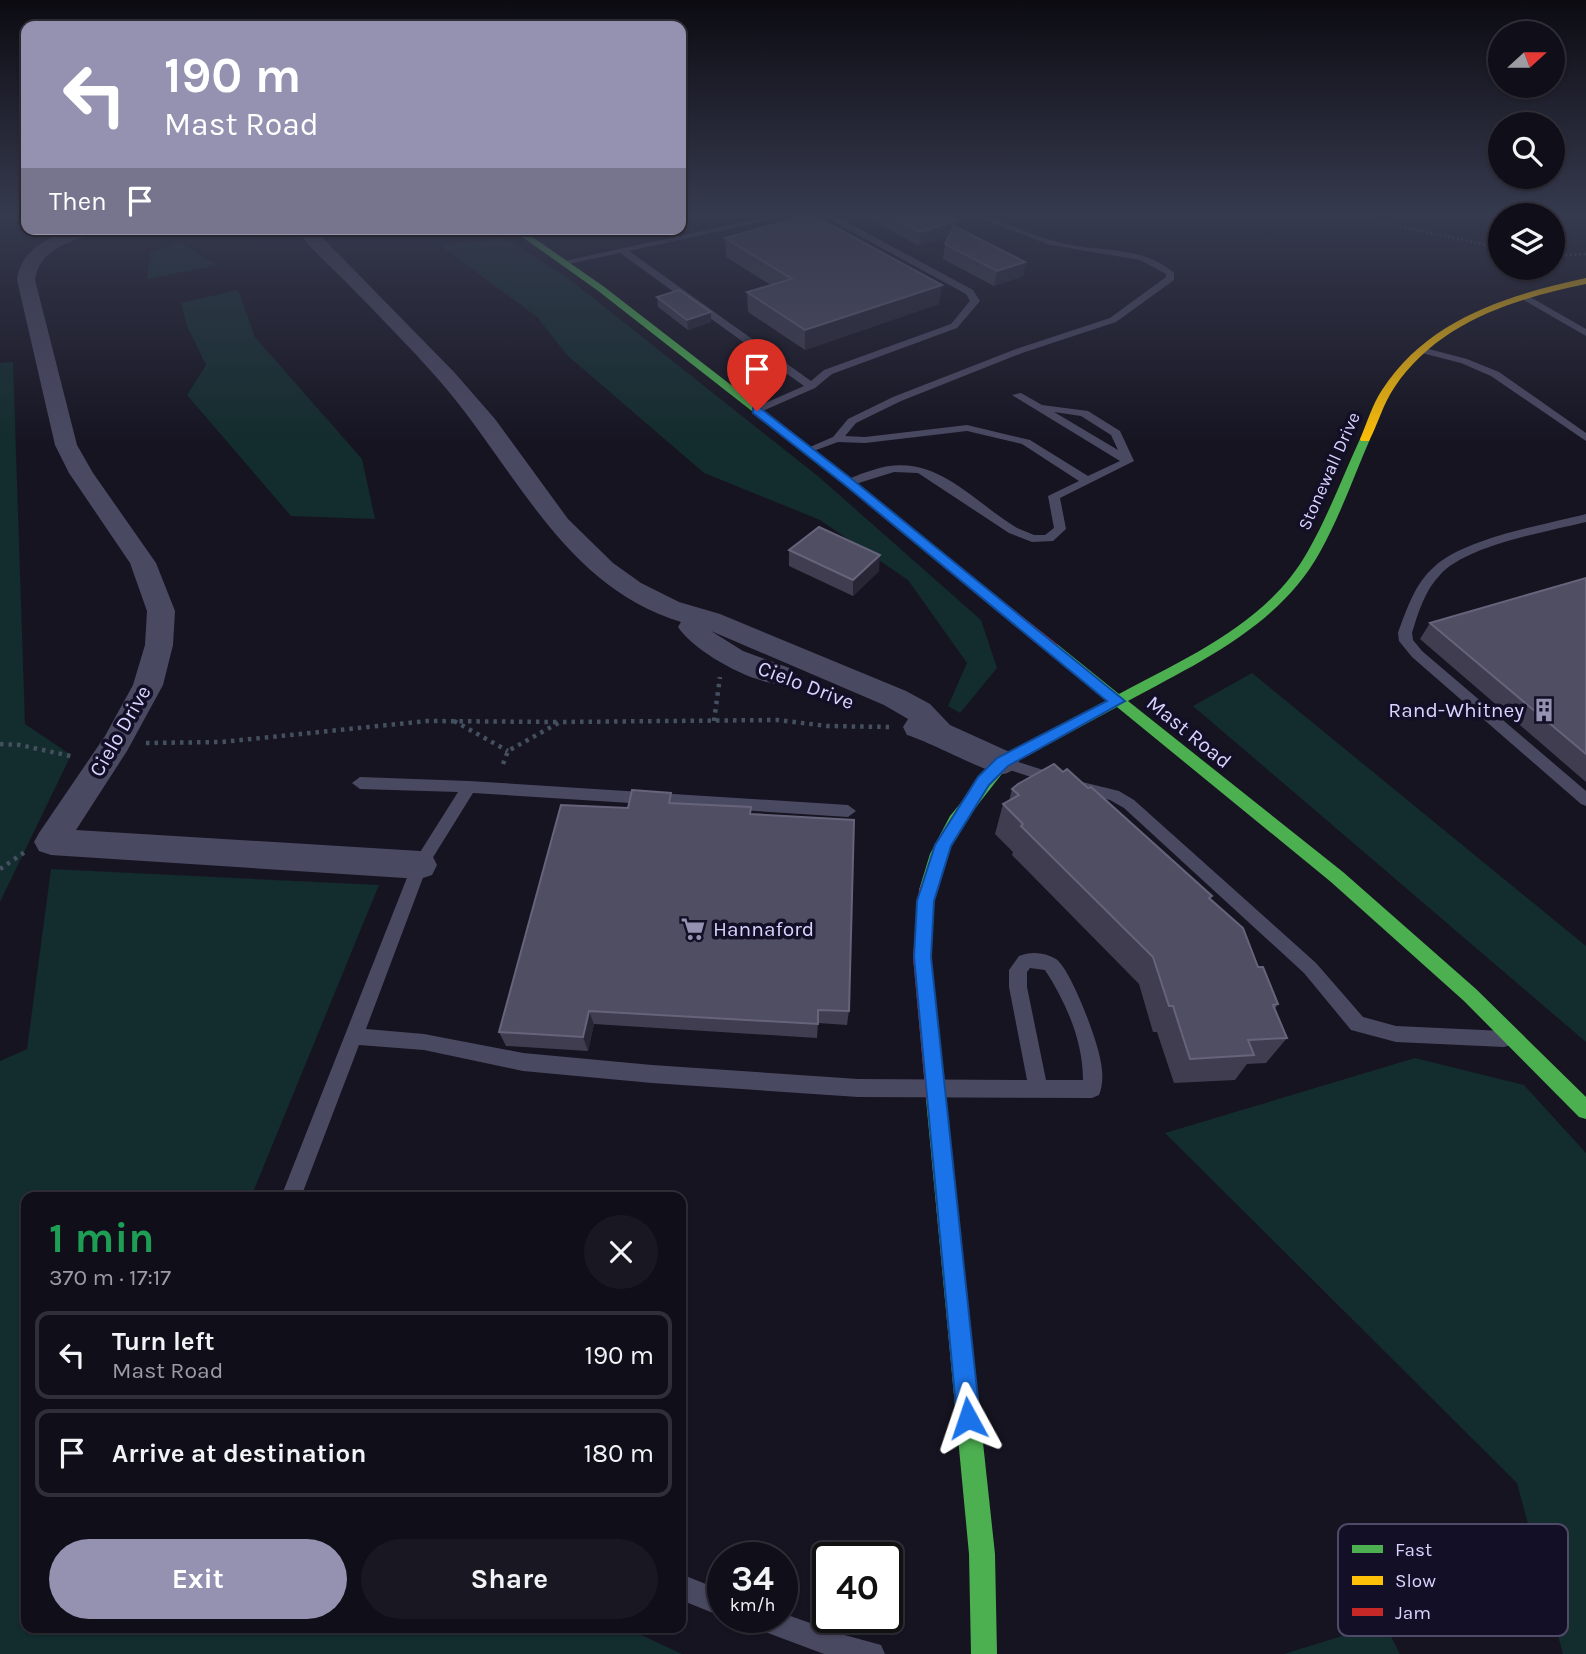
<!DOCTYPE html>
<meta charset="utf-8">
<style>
body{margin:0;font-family:Karla,sans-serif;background:#191822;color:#f1f3f6;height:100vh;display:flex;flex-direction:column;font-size:26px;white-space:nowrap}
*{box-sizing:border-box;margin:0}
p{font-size:23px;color:#9c9ca2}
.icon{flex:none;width:38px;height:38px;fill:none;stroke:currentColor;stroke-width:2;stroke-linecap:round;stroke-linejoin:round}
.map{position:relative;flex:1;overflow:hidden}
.drawer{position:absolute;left:21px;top:1192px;width:665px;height:441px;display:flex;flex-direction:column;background:#100f19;border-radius:14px;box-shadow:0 2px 5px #0004,0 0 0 2px #302f38}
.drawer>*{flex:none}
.top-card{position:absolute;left:21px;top:21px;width:665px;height:214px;border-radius:14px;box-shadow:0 2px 5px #0004,0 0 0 2px #302f38;background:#9591b1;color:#fff;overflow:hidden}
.needle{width:46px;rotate:69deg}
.buttons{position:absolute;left:1488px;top:21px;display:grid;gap:14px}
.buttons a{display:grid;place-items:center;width:77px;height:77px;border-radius:50%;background:#100f19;box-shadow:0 2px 5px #0004,0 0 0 2px #302f38;font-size:35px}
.speed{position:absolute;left:707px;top:1542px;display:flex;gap:14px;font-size:35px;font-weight:700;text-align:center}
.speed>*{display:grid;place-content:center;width:91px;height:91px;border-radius:50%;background:#100f19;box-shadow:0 2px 5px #0004,0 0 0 2px #302f38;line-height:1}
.speed small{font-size:18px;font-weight:400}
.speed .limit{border:4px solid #111;border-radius:10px;background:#fff;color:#111}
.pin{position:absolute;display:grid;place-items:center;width:60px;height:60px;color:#fff;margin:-72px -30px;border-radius:50% 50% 50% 0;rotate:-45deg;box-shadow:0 0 7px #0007}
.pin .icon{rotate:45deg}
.me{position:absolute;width:77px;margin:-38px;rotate:355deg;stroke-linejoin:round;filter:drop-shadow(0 0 5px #0008)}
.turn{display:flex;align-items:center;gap:24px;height:147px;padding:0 28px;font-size:32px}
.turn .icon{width:91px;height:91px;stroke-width:2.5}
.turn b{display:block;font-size:49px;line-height:60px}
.then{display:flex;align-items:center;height:66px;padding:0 28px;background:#0003;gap:14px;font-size:26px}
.round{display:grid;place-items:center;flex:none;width:74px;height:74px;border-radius:37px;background:#191822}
.headline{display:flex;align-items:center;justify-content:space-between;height:119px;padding:0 28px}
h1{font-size:42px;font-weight:700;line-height:52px;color:#1e9e55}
.primary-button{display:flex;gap:14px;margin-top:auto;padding:14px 28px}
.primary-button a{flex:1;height:80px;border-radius:42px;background:#9591b1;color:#fff;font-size:28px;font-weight:700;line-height:80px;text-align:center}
.primary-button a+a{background:#191822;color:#f1f3f6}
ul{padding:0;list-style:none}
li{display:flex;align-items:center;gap:21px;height:88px;margin:0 14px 10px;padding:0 14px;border:4px solid #302f38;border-radius:14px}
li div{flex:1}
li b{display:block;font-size:26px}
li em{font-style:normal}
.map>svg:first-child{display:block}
</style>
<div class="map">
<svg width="1586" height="1654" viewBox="0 0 1586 1654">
<rect width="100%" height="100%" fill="#161421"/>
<path fill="#132c2d" d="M503 237 568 278 819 477 981 620 997 668 960 713 948 706 967 663 908 580 820 520 704 473 567 355 537 317 441 246Z
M180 243 217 265 147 279 150 253Z
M238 290 255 337 362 459 375 519 291 516 187 395 206 365 187 326 181 303Z
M13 362 25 724 71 755 0 902V363Z
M1252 673 1586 946V1042L1193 706Z
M51 869 379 885 251 1197H26V1628H626L682 1654H0V1061L27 1049Z
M1415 1058 1524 1085 1586 1153V1654H1563L1517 1483 1165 1133Z
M1384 1623 1400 1654H1284Z"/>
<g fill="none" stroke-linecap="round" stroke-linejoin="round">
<path stroke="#44505f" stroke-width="2.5" stroke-dasharray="2 2.5" stroke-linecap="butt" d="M1338 213 1500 248
M1552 256 1586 254"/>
<path stroke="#44505f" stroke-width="4.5" stroke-dasharray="3.5 5" stroke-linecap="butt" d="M454 721 508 751
M714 721 720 677
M146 743 222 742 427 721 560 722
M0 744 20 745 75 757
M503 764 508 751 560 722 777 720 827 726 889 727
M0 869 25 852"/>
<path fill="#4a4962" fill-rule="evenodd" d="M784 213H801L629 251 811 381 824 370 951 324 970 301 966 294 825 217 812 213H830L973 290 980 301 957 328 832 374 815 388 756 414 752 413V409L804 386 620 253 564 265 560 262Z
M967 213H979C1007 224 1036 237 1066 244 1103 252 1144 246 1174 273V280L1116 322 1022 353 901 401 856 423 845 436 865 437 967 425 1030 440 1088 476 1120 461 1012 395 1021 393 1042 405 1088 411 1120 431 1134 461 1060 498 1066 529 1053 541 1032 542 1009 533 918 473 894 472 849 486 843 483C851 477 863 473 873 470 934 450 969 499 1017 528L1034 535H1045L1054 528 1048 496 1079 481 1022 444 967 431 865 443 838 442 808 453 803 450 833 437 848 419 893 397 1016 349 1110 318 1166 277V274L1140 260 1050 245ZM1054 412 1081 416 1111 435 1118 450Z
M1525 294 1586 329V336L1522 299 1520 297Z
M1421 347 1467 359 1499 372 1586 433V441L1491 376 1461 363 1418 352 1416 350Z
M1586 514V522C1546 532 1467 545 1440 575 1425 590 1418 613 1412 633L1413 640 1422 651 1586 791V806L1581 804 1412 657 1399 641 1398 633C1406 611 1415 583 1434 567 1465 538 1544 525 1586 514Z
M1003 757 1074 780 1119 791 1134 800 1316 963 1363 1017 1396 1026 1504 1031 1511 1033 1513 1039 1511 1045 1504 1047 1396 1042 1351 1030 1304 973 1124 808 1110 800 1073 791 998 766 996 762 998 758Z
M360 777 469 781 848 805 856 811 848 817 473 793 427 867 366 1029 424 1034 523 1053 652 1065 858 1079 1027 1080 1009 987V970L1019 956C1031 951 1045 952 1056 959 1071 969 1099 1044 1101 1063 1103 1073 1103 1086 1099 1095L1092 1098 858 1097 652 1083 523 1071 424 1050 359 1045 301 1197H281L412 865 458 792 360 789 352 783ZM1030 968 1045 970C1066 1002 1083 1041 1083 1080H1046L1027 987V972Z
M681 1574 723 1591V1617L681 1600Z
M782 1613 841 1634 881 1645 885 1654H824L749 1626 745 1617H782Z"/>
<path fill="#4a4962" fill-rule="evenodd" d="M75 229H102L100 233C73 240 39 248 35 280L77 445 93 473 156 563 175 611 173 645 163 685 127 751 76 830 420 851 432 855 437 865 432 875 420 879 51 855 39 851 34 842 39 833 105 736 133 685 145 645 147 611 130 563 69 473 55 445 17 280C21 249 47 238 75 229Z
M296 229H314L454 372 495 419 568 519 613 563 641 583 679 602 720 614 906 691 930 704 950 725 1014 754 1019 762 1014 770C1010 771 1007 774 1003 774 989 774 928 741 907 735L903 727 908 719 884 705 711 631 743 651 792 669 797 676 792 683C763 691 695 653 678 627L681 622C562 586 514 465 438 379 409 346 378 315 347 283 330 266 310 249 296 229Z"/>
<path fill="#4caf50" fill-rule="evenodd" d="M511 229H521L603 286 811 447V451H803L597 290Z
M1365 436 1370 439C1354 476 1340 516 1320 552 1279 626 1200 662 1128 701L1343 872 1476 989 1586 1097V1119L1579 1117 1464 1001 1331 882 1117 707 1008 766 962 825 946 854 933 895 927 897 921 895 919 890 930 854 950 816 998 758 1108 700 1047 650 1045 647 1047 644H1057L1119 694C1188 657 1268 623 1308 551 1328 516 1343 476 1360 439Z
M936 1090 943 1093 946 1099 995 1554 997 1654H971L969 1554 926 1099 929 1093Z"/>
<path fill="#ffc107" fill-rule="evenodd" d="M1586 278V284C1513 299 1437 323 1394 388 1383 404 1378 424 1369 441H1361L1360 439C1367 423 1372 405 1382 390 1428 319 1508 295 1586 278Z"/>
<path fill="#c62828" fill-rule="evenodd" d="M807 446 1057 644 1059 647 1057 650H1047L803 451V447Z
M927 883 933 885 935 890 931 957 946 1099 943 1105 936 1108 929 1105 926 1099 913 957 919 890 921 885Z"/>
</g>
<path fill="#403d50" d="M859 213H943L958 220 957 228 1025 262 1023 276 994 286 943 259 945 244 949 236 919 246Z
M725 238 939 304 805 350 748 312 747 292 771 285 726 257Z
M657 297 711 322 688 330 658 307Z
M789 550 879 571 853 596 789 566Z
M1586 578V782L1420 639 1430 623Z
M1012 789 1210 899 1258 967 1278 1004 1275 1009 1287 1038 1266 1063 1247 1064 1235 1080 1174 1083 1157 1032H1153L1139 984 1012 855 1013 852 995 834 1003 804 1009 801Z
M672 803 751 815 849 1011 847 1025 818 1023 817 1038 594 1024 588 1051 506 1046 499 1032 628 808Z"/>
<path fill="#282635" d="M958 220 956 234 919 246 920 232Z
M1025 262 1023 276 994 286 997 271Z
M942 285 939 304 805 350V330Z
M711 312V322L688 330 687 320Z
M880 555 879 571 853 596V580Z
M589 1011 594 1024 588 1051 583 1037Z"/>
<path fill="#504e63" stroke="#66637b" stroke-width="2" d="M885 213H943L958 220 920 232Z
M811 214 942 285 805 330 747 292 792 279 725 238Z
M954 226 1025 262 997 271 945 244Z
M679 290 711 312 687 320 657 297Z
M819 527 880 555 853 580 789 550Z
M1586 578V754L1430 623Z
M1054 764 1063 772 1067 769 1088 788 1091 787 1212 896 1209 898 1243 928 1258 967H1263L1278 1004 1273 1005 1287 1038 1248 1040 1254 1055 1190 1059 1173 1006H1169L1153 957 1021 826 1023 824 1003 804 1019 795 1012 789 1018 784Z
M632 790 671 793 669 803 751 807 750 814 854 820 849 1011 818 1010V1024L589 1011 583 1037 499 1032 561 805 628 808Z"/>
<linearGradient id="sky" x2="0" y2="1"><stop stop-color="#0c0b12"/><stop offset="0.48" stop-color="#363a4e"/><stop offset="1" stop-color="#363a4e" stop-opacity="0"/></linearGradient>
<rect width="1586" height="445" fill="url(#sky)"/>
<path fill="#1a73e8" stroke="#114b97" stroke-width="2" d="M753 408H760L853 480 1125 701 1008 766 989 785 951 846 934 901 931 957 980 1418 977 1426 968 1429 960 1426 957 1418 914 957 917 901 935 845 978 777 997 758 1107 701 845 485 753 413Z"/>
<defs>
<g id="building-bare" transform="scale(1.89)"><path d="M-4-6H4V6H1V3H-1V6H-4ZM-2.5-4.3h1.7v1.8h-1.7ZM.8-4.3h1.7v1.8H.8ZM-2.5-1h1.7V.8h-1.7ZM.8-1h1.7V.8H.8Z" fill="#9591b1" stroke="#130f26" stroke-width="2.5" paint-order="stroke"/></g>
<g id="supermarket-bare" transform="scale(1.89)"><path d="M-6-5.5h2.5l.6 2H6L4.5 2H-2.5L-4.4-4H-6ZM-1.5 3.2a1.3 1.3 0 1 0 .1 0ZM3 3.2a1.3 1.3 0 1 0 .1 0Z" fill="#9591b1" stroke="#130f26" stroke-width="2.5" paint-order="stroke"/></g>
</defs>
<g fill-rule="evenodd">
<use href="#building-bare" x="1544" y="710"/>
<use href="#supermarket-bare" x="693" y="929"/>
</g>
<g text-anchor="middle" stroke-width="7" stroke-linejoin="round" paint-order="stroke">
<g font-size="18" fill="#d9d4ff" stroke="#130f26">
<text transform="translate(1329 471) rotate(-66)" y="6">Stonewall Drive</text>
</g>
<g font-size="21" fill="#d9d4ff" stroke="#130f26">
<text transform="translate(806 685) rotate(21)" y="7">Cielo Drive</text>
<text transform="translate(120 731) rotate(-60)" y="7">Cielo Drive</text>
<text transform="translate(1189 732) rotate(39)" y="7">Mast Road</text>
</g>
<g font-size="21" fill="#d9d4ff" stroke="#130f26" text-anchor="end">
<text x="1524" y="717">Rand-Whitney</text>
<text x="713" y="936" text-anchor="start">Hannaford</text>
</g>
</g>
<rect x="1338" y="1524" width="230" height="112" rx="10" fill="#130f26" stroke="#4e4a67" stroke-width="2"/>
<rect x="1352" y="1545" width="31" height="8" fill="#4caf50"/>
<rect x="1352" y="1576" width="31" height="9" fill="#ffc107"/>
<rect x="1352" y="1608" width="31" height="8" fill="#c62828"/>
<g font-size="19" fill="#d9d4ff">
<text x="1395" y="1556">Fast</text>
<text x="1395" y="1587">Slow</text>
<text x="1395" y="1619">Jam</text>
</g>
</svg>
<div class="buttons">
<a><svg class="needle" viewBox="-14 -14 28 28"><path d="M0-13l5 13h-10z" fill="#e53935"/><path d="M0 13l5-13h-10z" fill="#9c9ca2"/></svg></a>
<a><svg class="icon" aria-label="search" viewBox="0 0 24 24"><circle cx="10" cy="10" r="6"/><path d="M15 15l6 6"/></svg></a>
<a><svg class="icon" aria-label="layers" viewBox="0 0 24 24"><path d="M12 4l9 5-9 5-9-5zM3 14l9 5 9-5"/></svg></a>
</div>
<div class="speed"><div>34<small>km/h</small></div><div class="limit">40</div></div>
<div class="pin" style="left:757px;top:411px;background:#d93025"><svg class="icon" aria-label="arrive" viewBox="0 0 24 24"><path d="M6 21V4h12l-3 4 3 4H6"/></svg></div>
<svg class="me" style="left:968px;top:1418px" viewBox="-20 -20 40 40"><path d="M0-17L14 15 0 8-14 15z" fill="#1a73e8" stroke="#fff" stroke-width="4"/></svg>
<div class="top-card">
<div class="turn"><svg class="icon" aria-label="left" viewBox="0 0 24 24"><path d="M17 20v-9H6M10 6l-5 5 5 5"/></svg><div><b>190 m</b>Mast Road</div></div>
<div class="then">Then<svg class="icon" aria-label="arrive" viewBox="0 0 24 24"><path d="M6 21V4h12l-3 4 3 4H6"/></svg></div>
</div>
<section class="drawer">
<div class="headline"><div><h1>1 min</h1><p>370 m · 17:17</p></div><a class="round"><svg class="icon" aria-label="close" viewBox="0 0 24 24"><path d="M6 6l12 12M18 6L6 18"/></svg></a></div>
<ul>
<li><svg class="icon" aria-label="left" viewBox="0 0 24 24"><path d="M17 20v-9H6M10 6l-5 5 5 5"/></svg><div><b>Turn left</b><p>Mast Road</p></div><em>190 m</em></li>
<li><svg class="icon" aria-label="arrive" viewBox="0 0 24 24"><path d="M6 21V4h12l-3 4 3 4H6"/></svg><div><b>Arrive at destination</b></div><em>180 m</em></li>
</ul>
<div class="primary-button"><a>Exit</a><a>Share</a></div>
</section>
</div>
